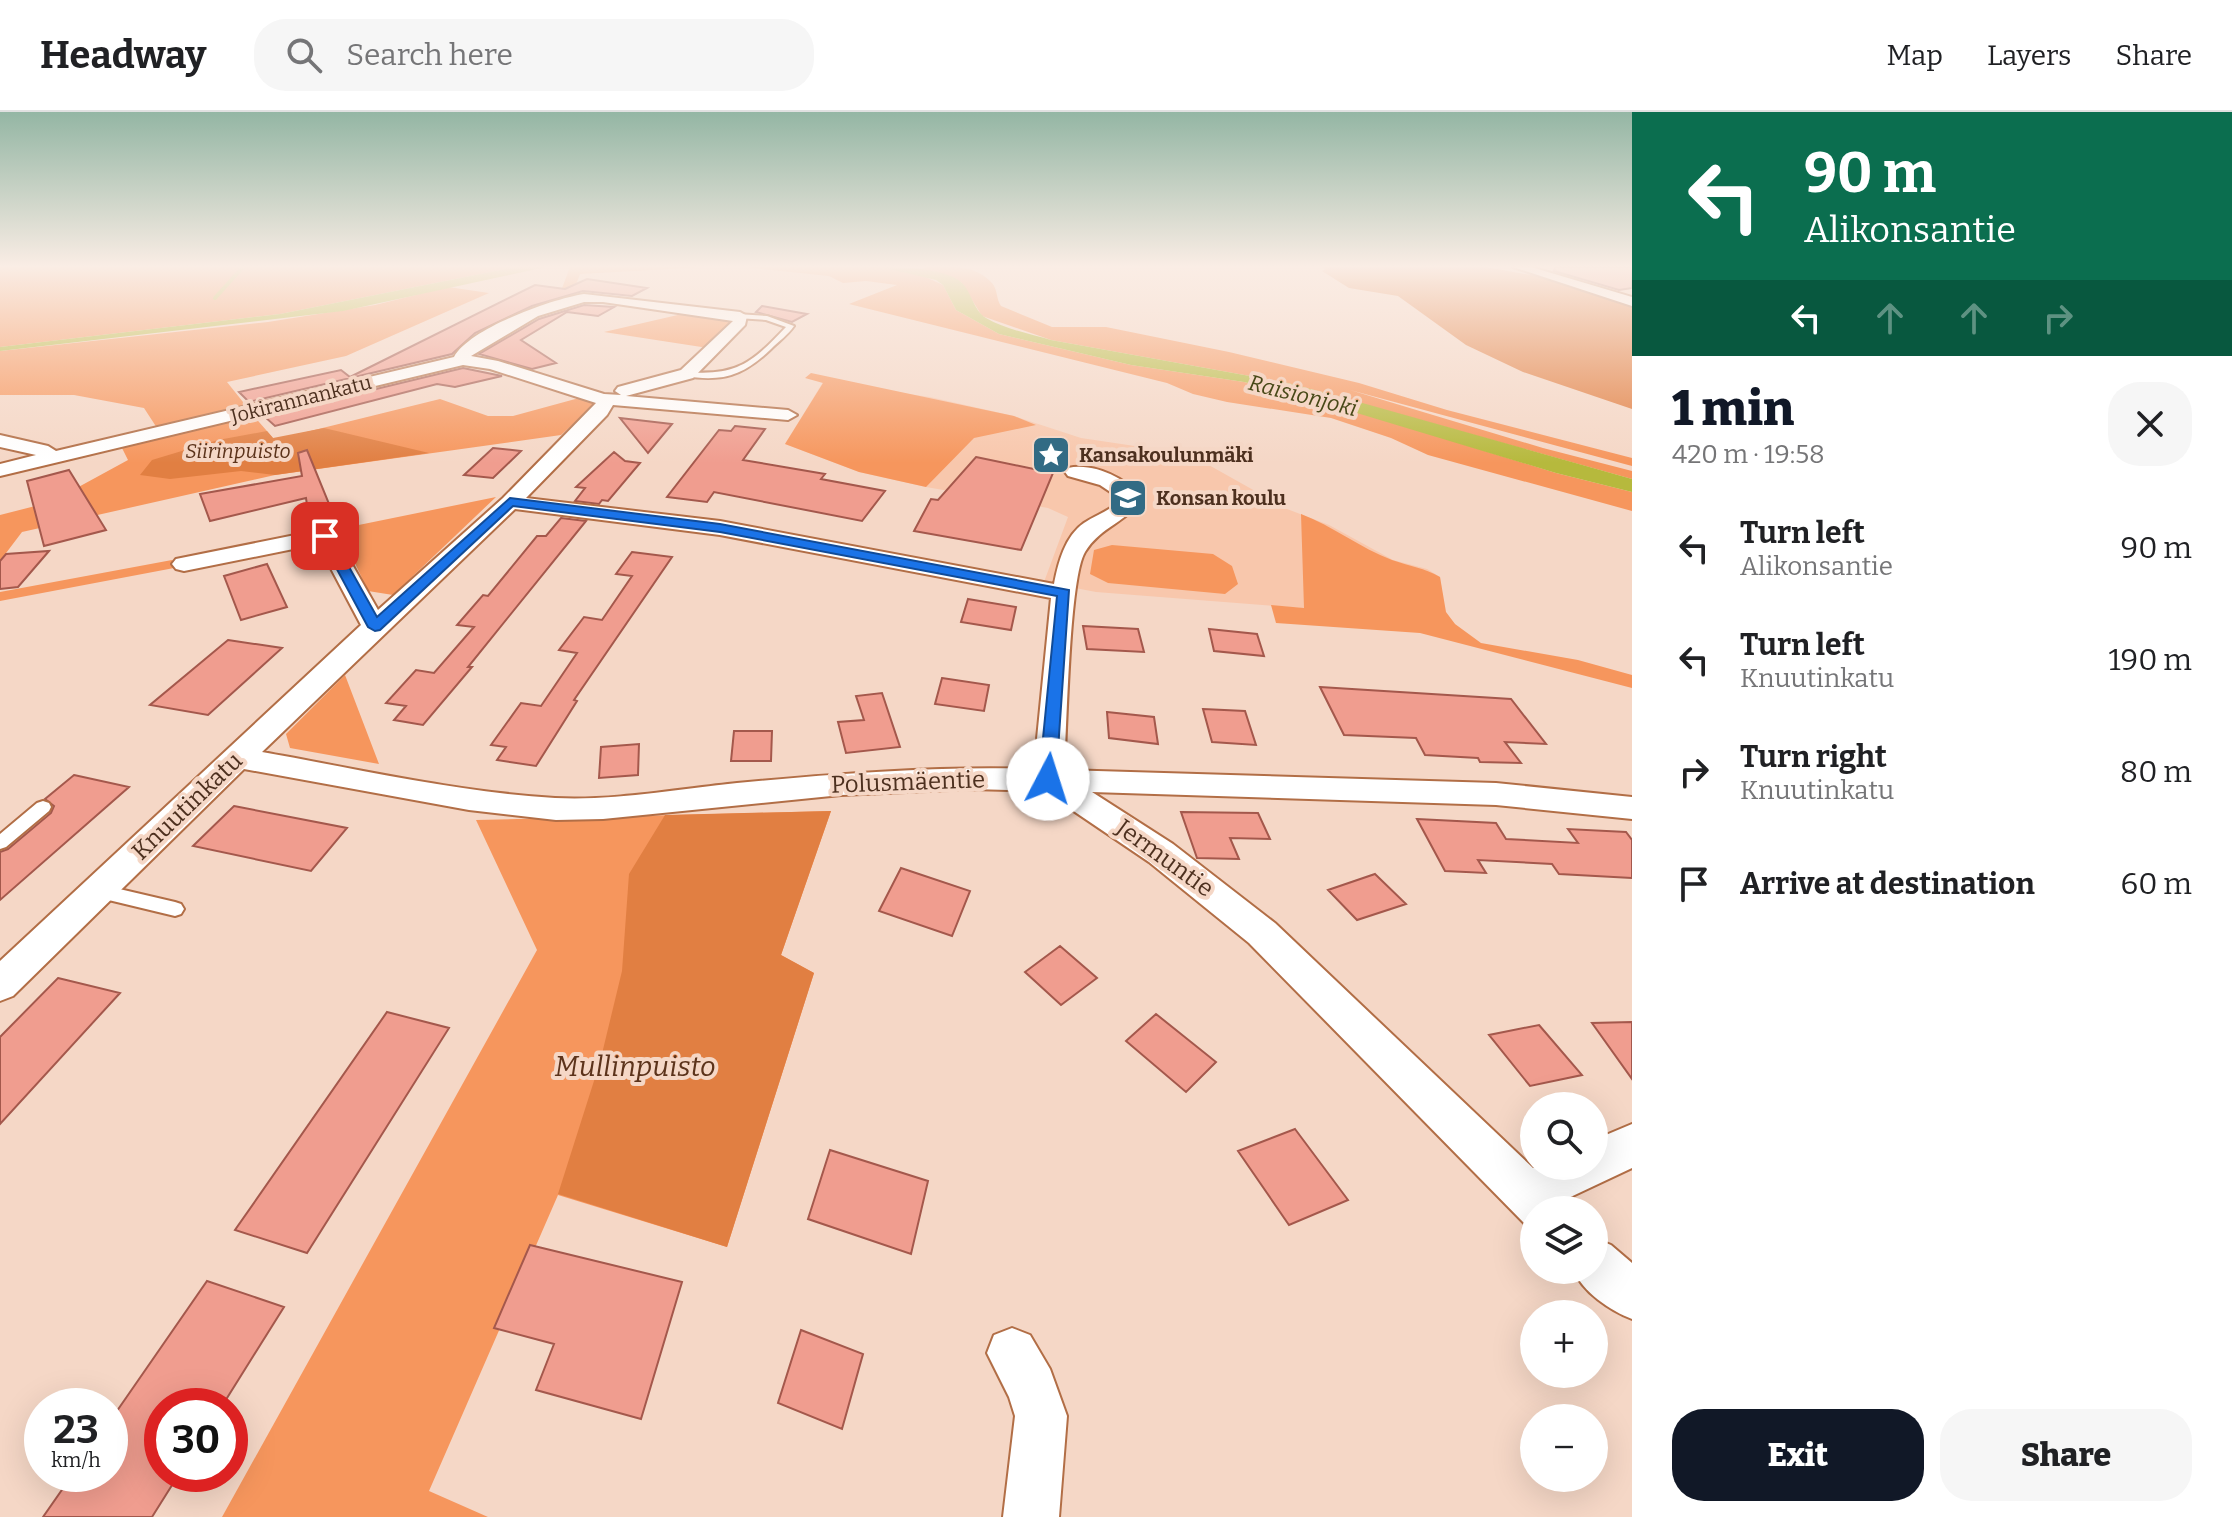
<!DOCTYPE html>
<meta charset="utf-8">
<style>
body{margin:0;font-family:Bitter,serif;background:#f6f6f6;color:#202124;height:100vh;display:flex;flex-direction:column;font-size:30px;white-space:nowrap}
*{box-sizing:border-box;margin:0}
p{font-size:26px;color:#757577}
.icon{flex:none;width:44px;height:44px;fill:none;stroke:currentColor;stroke-width:2;stroke-linecap:round;stroke-linejoin:round}
.map{position:relative;flex:1;overflow:hidden}
.drawer{display:flex;flex-direction:column;background:#fff;width:600px}
.drawer>*{flex:none}
.top-card{background:#0b6e4f;color:#fff;overflow:hidden}
.buttons{position:absolute;left:1520px;top:980px;display:grid;gap:16px}
.buttons a{display:grid;place-items:center;width:88px;height:88px;border-radius:50%;background:#fff;box-shadow:0 8px 32px #0002;font-size:40px}
.speed{position:absolute;left:24px;top:1276px;display:flex;gap:16px;font-size:40px;font-weight:700;text-align:center}
.speed>*{display:grid;place-content:center;width:104px;height:104px;border-radius:50%;background:#fff;box-shadow:0 8px 32px #0002;line-height:1}
.speed small{font-size:20px;font-weight:400}
.speed .limit{border:12px solid #d22;background:#fff;color:#111}
.pin{position:absolute;display:grid;place-items:center;width:68px;height:68px;color:#fff;margin:-34px;border-radius:16px;box-shadow:0 4px 12px #0006}
.me{position:absolute;width:88px;margin:-44px;rotate:5deg;stroke-linejoin:round;filter:drop-shadow(0 0 6px #0008)}
.turn{display:flex;align-items:center;gap:28px;height:168px;padding:0 40px;font-size:36px}
.turn .icon{width:104px;height:104px;stroke-width:2.5}
.turn b{display:block;font-size:56px;line-height:68px}
.lanes{display:flex;align-items:center;height:76px;padding:0 40px;background:#0003;justify-content:center;gap:40px;direction:ltr}
.lanes .off{opacity:.35}
.round{display:grid;place-items:center;flex:none;width:84px;height:84px;border-radius:32px;background:#f6f6f6}
.summary{display:flex;align-items:center;justify-content:space-between;height:136px;padding:0 40px}
h1{font-size:48px;font-weight:800;line-height:60px;color:#111827}
.button{display:flex;gap:16px;margin-top:auto;padding:16px 40px}
.button a{flex:1;height:92px;border-radius:32px;background:#111827;color:#fff;font-size:32px;font-weight:800;line-height:92px;text-align:center}
.button a+a{background:#f6f6f6;color:#202124}
ul{padding:0;list-style:none}
li{display:flex;align-items:center;gap:24px;height:112px;padding:0 40px}
li div{flex:1}
li b{display:block;font-size:30px}
li em{font-style:normal}
header{display:flex;align-items:center;gap:48px;box-sizing:border-box;height:112px;padding:0 40px;background:#fff;border-bottom:2px solid #e0e0e0}
header strong{font-size:38px}
nav{display:flex;gap:44px;margin-inline-start:auto;font-size:28px}
.search{width:560px;height:72px;background:#f6f6f6;display:flex;align-items:center;gap:20px;box-sizing:border-box;padding:0 28px;border-radius:32px;color:#757577;font-size:30px}
main{display:flex;flex:1;min-height:0}
.map>svg:first-child{display:block}
</style>
<header>
<strong>Headway</strong>
<div class="search"><svg class="icon" aria-label="search" viewBox="0 0 24 24"><circle cx="10" cy="10" r="6"/><path d="M15 15l6 6"/></svg>Search here</div>
<nav><a>Map</a><a>Layers</a><a>Share</a></nav>
</header>
<main>
<div class="map">
<svg width="1632" height="1405" viewBox="0 0 1632 1405">
<rect width="100%" height="100%" fill="#f5d7c6"/>
<path fill="#f8c7ac" d="M823 270 930 285 1014 304 1081 326 1175 340 1207 352 1287 397 1329 413 1393 448 1427 457 1440 465 1445 500 1455 512 1416 505 1096 480 1044 470 1068 405 1048 396 926 375 859 360 785 332Z"/>
<path fill="#f6965d" d="M0 155H515L280 202 0 235Z
M570 155H705L580 162 574 178 561 179Z
M743 155H881L917 161 943 173 956 198 999 222 1131 253 1244 270 1349 297 1556 361 1632 380V399L1428 343 1391 326 1331 306 1227 290 1193 282 1167 271 849 192 897 173 866 169 843 171 829 164Z
M925 155C949 155 974 151 992 171 998 178 996 187 1001 194L1052 215H1106L1229 240 1359 271 1447 298 1632 346V354L1350 278 1543 336 1632 359V367L1288 271 1051 228 982 204 961 170 920 159Z
M448 175 489 181 346 244 227 270 247 295 157 316 144 296 74 283H0V239L268 210 375 193Z
M695 199 735 208 708 236 604 220Z
M811 261 1014 304 1036 313 974 326 926 375 859 360 785 332 823 271 805 266Z
M579 286 595 292 561 323 275 363 22 420 0 449V403L51 390 128 348 121 334 253 303 273 326H282L440 287 488 304H513Z
M496 385 393 483 368 479 339 417Z
M1301 402C1333 414 1360 436 1392 448 1409 454 1425 456 1440 465L1446 500 1455 512 1481 531 1578 548 1632 563V576L1420 521 1276 511 1271 493 1304 496Z
M1112 433 1213 442 1232 454 1238 472 1225 482 1108 471 1090 462 1094 438Z
M172 448 174 456 0 489V480Z
M345 563 379 652 290 636 286 622Z
M831 699 781 843 814 861 727 1135 558 1083 429 1379 488 1405H222L537 838 476 708Z"/>
<path fill="#e17f42" d="M1321 155H1486L1547 166 1632 193V297L1523 260 1466 233 1398 184 1349 176 1322 159 1326 157Z
M324 316 429 341 275 363 241 359 170 367 140 363 152 348 218 328 267 319 273 326Z
M831 699 781 843 814 861 727 1135 558 1082 600 950 622 859 629 762 665 703Z"/>
<path fill="#b6b93d" d="M515 155H546L343 199 0 239V235L280 202Z
M881 155C901 155 945 156 961 170 972 180 973 198 986 206 1005 217 1030 222 1051 228L1288 271 1334 283 1632 367V380L1556 361 1307 286 1244 270 1131 253 999 222 956 198 943 173 936 168Z"/>
<g fill="none" stroke-linecap="round" stroke-linejoin="round">
<path stroke="#b6b93d" stroke-width="4" d="M215 186 243 155"/>
</g>
<path fill="#f09d8f" stroke="#a4584c" stroke-width="2" d="M1555 155H1632V176L1619 178 1554 159Z
M587 167 647 176 632 184 583 179 532 194 475 221 452 242 249 290 239 280 341 258 350 265 535 173 565 177Z
M584 193 614 195 598 204 567 200 521 228 556 251 532 257 479 242 539 207Z
M762 194 807 202 792 210 756 200Z
M463 256 502 264 455 275 437 272 275 314 264 304Z
M620 306 672 312 648 341Z
M735 314 765 317 743 348 825 362 821 367 885 379 862 409 714 380 707 390 667 385 719 318 731 319Z
M493 336 521 339 493 366 464 363Z
M307 338 336 409 310 414 306 386 210 409 200 382 302 364 298 341Z
M614 340 625 349 640 351 608 389 602 388 599 392 575 389 585 376 576 375Z
M976 345 1053 361 1021 438 914 419 931 387 938 388Z
M69 358 106 418 44 434 27 369Z
M561 406 586 409 468 555H472L423 613 394 608 406 594 386 591 416 558 434 561 474 515 457 513 483 483 488 484 537 424H546Z
M49 439 18 475 0 477V449L6 442Z
M632 440 672 445 574 588 577 589 536 654 497 648 506 635 491 633 521 591 541 594 577 541 559 538 584 505 602 508 632 464 616 462Z
M267 452 287 495 241 508 224 464Z
M968 487 1016 495 1011 518 961 510Z
M1083 514 1138 517 1144 540 1087 537Z
M1209 517 1257 522 1264 544 1214 539Z
M228 528 282 536 208 603 150 593Z
M942 566 989 573 984 599 935 592Z
M1320 575 1511 587 1546 632 1505 630 1521 651 1480 650 1478 646 1425 643 1416 626 1344 623Z
M882 581 900 635 846 641 838 610 864 608 856 584Z
M1203 597 1245 599 1256 633 1212 630Z
M1107 600 1154 605 1158 632 1109 626Z
M734 619H772L771 649H731Z
M639 632 638 663 599 666 601 635Z
M74 663 129 675 0 788V740L8 737 51 701 54 694 45 687Z
M234 694 347 716 311 759 193 734Z
M1181 700 1258 701 1270 727 1230 726 1239 747 1197 746Z
M1417 707 1496 711 1506 727 1578 731 1568 717 1626 720 1632 728V766L1559 762 1552 752 1478 748 1486 761 1445 759Z
M901 756 970 779 952 824 879 799Z
M1375 762 1406 792 1357 808 1328 778Z
M1060 834 1097 866 1061 893 1025 860Z
M58 866 120 881 0 1012V925Z
M387 900 449 916 307 1141 235 1118Z
M1156 902 1216 950 1186 980 1126 929Z
M1632 910V967L1592 911Z
M1539 913 1582 963 1530 974 1489 923Z
M1295 1017 1348 1088 1289 1113 1238 1039Z
M830 1038 928 1069 911 1142 808 1107Z
M530 1133 682 1170 641 1307 536 1278 554 1232 494 1216Z
M207 1169 284 1195 222 1294H162V1362H179L152 1405H43L73 1362H110V1309Z
M801 1218 863 1242 842 1317 778 1291Z"/>
<g fill="none" stroke-linecap="round" stroke-linejoin="round">
<g stroke="#b26e46" stroke-width="4">
<path id="lane" d="M737 202 767 204 794 214C788 223 779 229 771 237 743 264 723 270 684 264V260H687C737 264 752 251 786 215L766 208 737 206Z
M43 689 49 691 51 695 49 699 6 735 0 737V722L37 691Z
M98 772 175 790 181 792 184 797 181 802 175 804 92 784 89 779 92 774Z"/>
</g>
<g stroke="#b26e46" stroke-width="4">
<path id="street" d="M1513 155H1531L1632 185V194Z
M584 182 740 200 747 204 745 213 693 266 626 284 788 298 797 303 788 308 613 293 607 303 526 386 720 409 1054 472C1058 451 1065 424 1084 411 1097 402 1111 399 1121 387L1100 373 1068 364 1065 360 1068 356C1093 350 1129 367 1142 387 1126 411 1101 414 1085 440 1069 466 1067 618 1064 658L1496 671 1632 685V707L1496 693 1092 680 1173 732 1275 811 1533 1056 1594 1054V1028L1632 1012V1056L1562 1089 1566 1098H1534V1117L1527 1114 1249 831 1149 750 1044 679 971 677 841 683 603 707 556 708 469 698 244 657 13 884 0 889V849L361 513 318 432 184 459 176 457 172 452 176 447 325 417 333 419 378 498 503 386 596 291 490 257 463 253 0 364V352L36 343 0 335V323L48 334 56 339 454 245C470 216 552 187 584 182ZM584 190H603L733 209 681 258 618 275 615 279 621 283 604 282 498 249 471 244 538 204ZM515 397 720 423 1051 486 1034 657C934 654 836 662 737 671 677 677 615 689 555 686 457 680 358 657 262 640Z
M1594 1126 1611 1133 1632 1151V1207C1611 1199 1582 1180 1574 1158H1594Z
M1012 1216 1030 1223 1050 1257 1067 1304 1059 1405H1003L1015 1304 1009 1285 987 1241 994 1223Z"/>
</g>
<use href="#lane" fill="#fff" fill-rule="evenodd"/>
<use href="#street" fill="#fff" fill-rule="evenodd"/>
</g>
<linearGradient id="sky" x2="0" y2="1"><stop stop-color="#94b6a4"/><stop offset="0.44" stop-color="#faede5"/><stop offset="1" stop-color="#faede5" stop-opacity="0"/></linearGradient>
<rect width="1632" height="351" fill="url(#sky)"/>
<path fill="#1a73e8" stroke="#114b97" stroke-width="2" d="M510 386 720 412 1069 478 1056 667 1048 673 1039 667 1057 484 720 420 513 394 380 518 375 519 368 515 319 424 330 421 377 505Z"/>
<defs>
<g id="sight-square" transform="scale(2)"><rect x="-9" y="-9" width="18" height="18" rx="4" fill="#326b84" stroke="#f5d7c6"/><path d="M0-6L1.8-2.2L6-1.7L2.9 1.2L3.7 5.4L0 3.3L-3.7 5.4L-2.9 1.2L-6-1.7L-1.8-2.2Z" fill="#fff"/></g>
<g id="school-square" transform="scale(2)"><rect x="-9" y="-9" width="18" height="18" rx="4" fill="#326b84" stroke="#f5d7c6"/><path d="M0-5L7-2L0 1L-7-2ZM-4 1L0 2.5L4 1V4Q0 6-4 4Z" fill="#fff"/></g>
</defs>
<g fill-rule="evenodd">
<use href="#sight-square" x="1051" y="343"/>
<use href="#school-square" x="1128" y="386"/>
</g>
<g text-anchor="middle" stroke-width="8" stroke-linejoin="round" paint-order="stroke">
<g font-size="20" fill="#4d301f" stroke="#f5d7c6">
<text transform="translate(301 287) rotate(-14)" y="7">Jokirannankatu</text>
</g>
<g font-size="20" font-style="italic" fill="#5c331b" stroke="#f5d7c6">
<text x="238" y="346">Siirinpuisto</text>
</g>
<g font-size="20" font-weight="bold" fill="#4d301f" stroke="#f5d7c6" text-anchor="start">
<text x="1079" y="350">Kansakoulunmäki</text>
<text x="1156" y="393">Konsan koulu</text>
</g>
<g font-size="22" font-style="italic" fill="#474817" stroke="#f5d7c6">
<text transform="translate(1303 283) rotate(14)" y="8">Raisionjoki</text>
</g>
<g font-size="24" fill="#4d301f" stroke="#f5d7c6">
<text transform="translate(908 670) rotate(-2)" y="8">Polusmäentie</text>
<text transform="translate(187 694) rotate(-44)" y="8">Knuutinkatu</text>
<text transform="translate(1165 746) rotate(36)" y="8">Jermuntie</text>
</g>
<g font-size="28" font-style="italic" fill="#5c331b" stroke="#f5d7c6">
<text x="635" y="964">Mullinpuisto</text>
</g>
</g>
</svg>
<div class="buttons">
<a><svg class="icon" aria-label="search" viewBox="0 0 24 24"><circle cx="10" cy="10" r="6"/><path d="M15 15l6 6"/></svg></a>
<a><svg class="icon" aria-label="layers" viewBox="0 0 24 24"><path d="M12 4l9 5-9 5-9-5zM3 14l9 5 9-5"/></svg></a>
<a>+</a>
<a>−</a>
</div>
<div class="speed"><div>23<small>km/h</small></div><div class="limit">30</div></div>
<div class="pin" style="left:325px;top:424px;background:#d93025"><svg class="icon" aria-label="arrive" viewBox="0 0 24 24"><path d="M6 21V4h12l-3 4 3 4H6"/></svg></div>
<svg class="me" style="left:1048px;top:667px" viewBox="-20 -20 40 40"><circle r="19" fill="#fff"/><path d="M0-13L10 11 0 6-10 11z" fill="#1a73e8"/></svg>
</div>
<section class="drawer">
<div class="top-card">
<div class="turn"><svg class="icon" aria-label="left" viewBox="0 0 24 24"><path d="M17 20v-9H6M10 6l-5 5 5 5"/></svg><div><b>90 m</b>Alikonsantie</div></div>
<div class="lanes"><svg class="icon" aria-label="left" viewBox="0 0 24 24"><path d="M17 20v-9H6M10 6l-5 5 5 5"/></svg><svg class="icon off" aria-label="ahead" viewBox="0 0 24 24"><path d="M12 20V5M6 11l6-6 6 6"/></svg><svg class="icon off" aria-label="ahead" viewBox="0 0 24 24"><path d="M12 20V5M6 11l6-6 6 6"/></svg><svg class="icon off" aria-label="right" viewBox="0 0 24 24"><path d="M7 20v-9h11M14 6l5 5-5 5"/></svg></div>
</div>
<div class="summary"><div><h1>1 min</h1><p>420 m · 19:58</p></div><a class="round"><svg class="icon" aria-label="close" viewBox="0 0 24 24"><path d="M6 6l12 12M18 6L6 18"/></svg></a></div>
<ul>
<li><svg class="icon" aria-label="left" viewBox="0 0 24 24"><path d="M17 20v-9H6M10 6l-5 5 5 5"/></svg><div><b>Turn left</b><p>Alikonsantie</p></div><em>90 m</em></li>
<li><svg class="icon" aria-label="left" viewBox="0 0 24 24"><path d="M17 20v-9H6M10 6l-5 5 5 5"/></svg><div><b>Turn left</b><p>Knuutinkatu</p></div><em>190 m</em></li>
<li><svg class="icon" aria-label="right" viewBox="0 0 24 24"><path d="M7 20v-9h11M14 6l5 5-5 5"/></svg><div><b>Turn right</b><p>Knuutinkatu</p></div><em>80 m</em></li>
<li><svg class="icon" aria-label="arrive" viewBox="0 0 24 24"><path d="M6 21V4h12l-3 4 3 4H6"/></svg><div><b>Arrive at destination</b></div><em>60 m</em></li>
</ul>
<div class="button"><a>Exit</a><a>Share</a></div>
</section>
</main>
